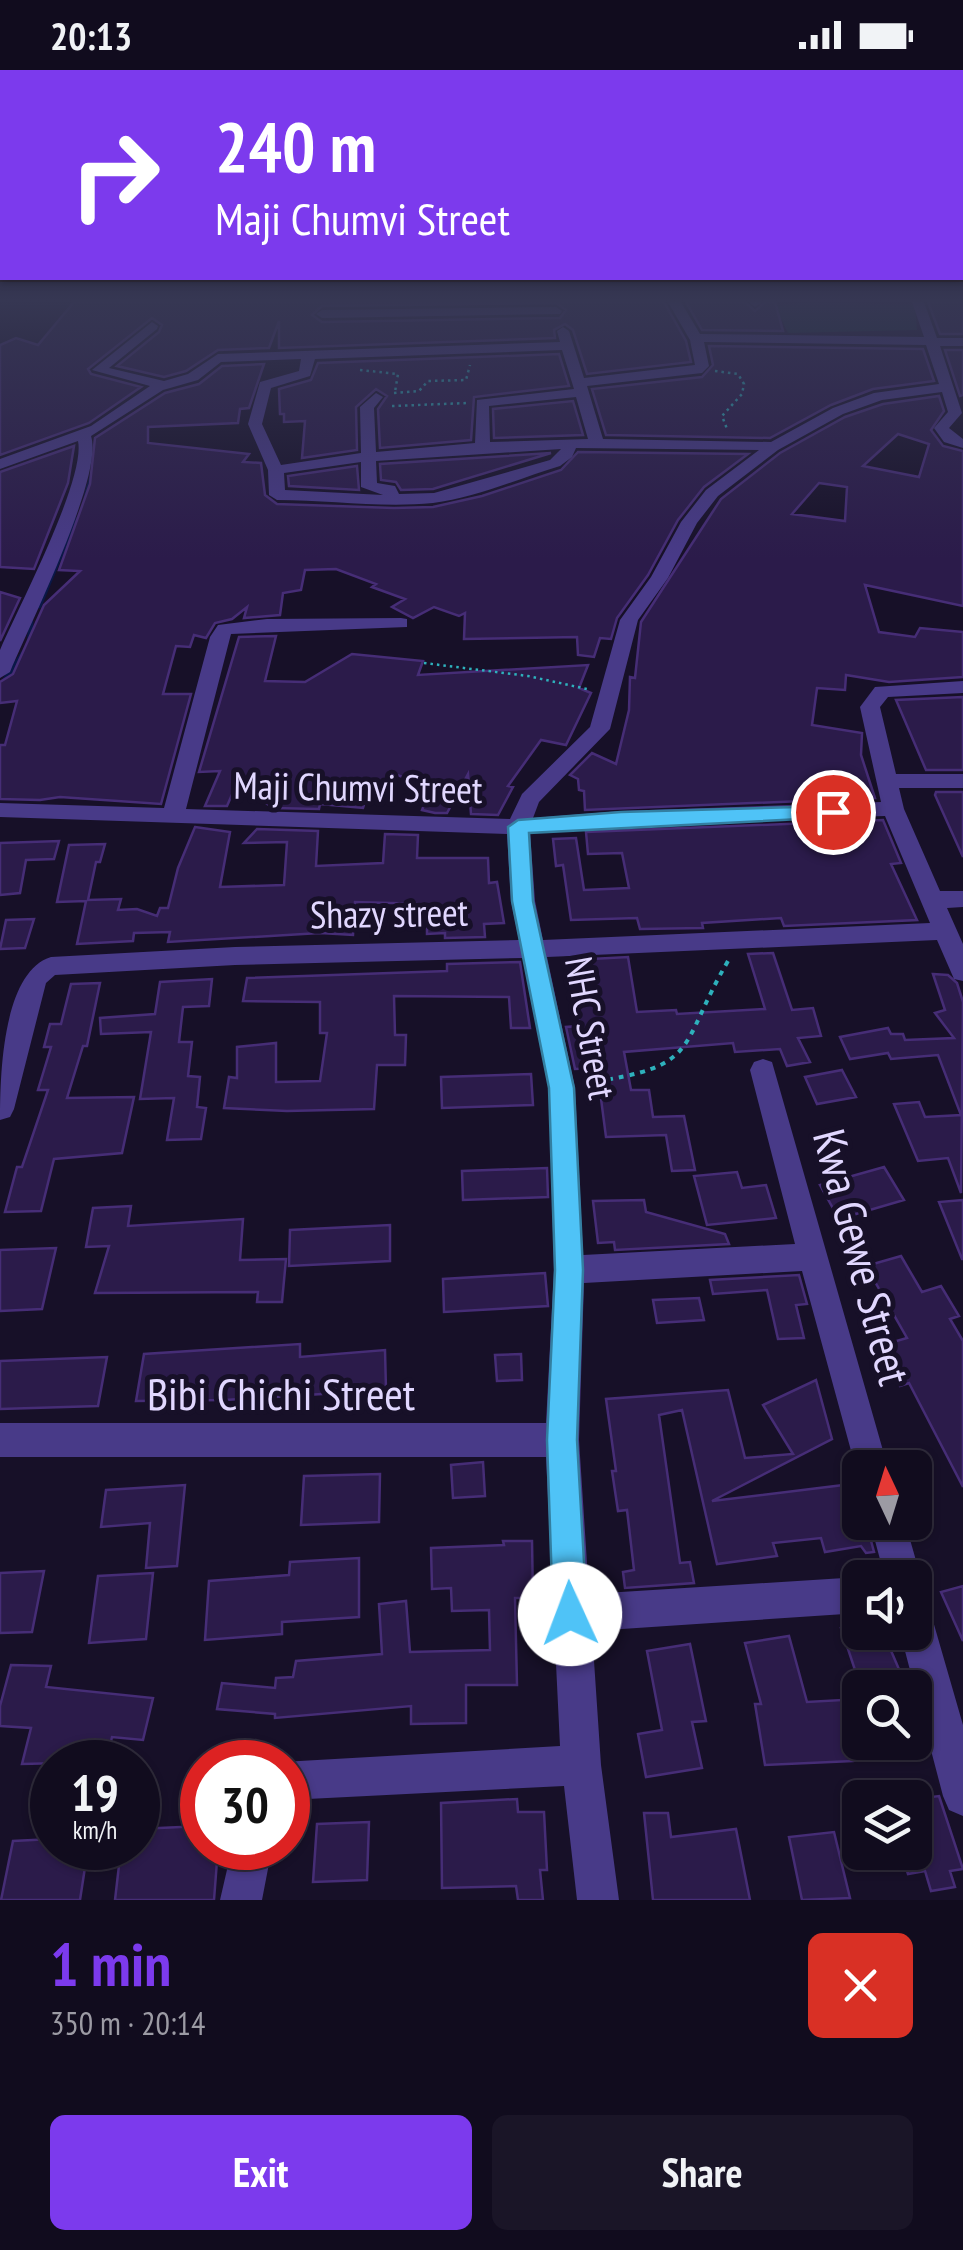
<!DOCTYPE html>
<meta charset="utf-8">
<style>
body{margin:0;font-family:"PT Sans Narrow",sans-serif;background:#1a1527;color:#f1f3f6;height:100vh;display:flex;flex-direction:column;font-size:38px;white-space:nowrap}
*{box-sizing:border-box;margin:0}
p{font-size:32px;color:#9c9ba4}
.icon{flex:none;width:55px;height:55px;fill:none;stroke:currentColor;stroke-width:2;stroke-linecap:round;stroke-linejoin:round}
.map{position:relative;height:1830px;overflow:hidden}
.sheet{display:flex;flex-direction:column;background:#110c1e;flex:1}
.sheet>*{flex:none}
.banner{position:absolute;left:0px;top:0px;width:965px;height:210px;box-shadow:0 2px 8px #0004,0 0 0 2px #302c3c;background:#7c3aed;color:#fff;overflow:hidden}
.needle{width:65px;rotate:356deg}
.buttons{position:absolute;left:842px;top:1380px;display:grid;gap:20px}
.buttons a{display:grid;place-items:center;width:90px;height:90px;border-radius:15px;background:#110c1e;box-shadow:0 2px 8px #0004,0 0 0 2px #302c3c;font-size:50px}
.speed{position:absolute;left:30px;top:1670px;display:flex;gap:20px;font-size:50px;font-weight:700;text-align:center}
.speed>*{display:grid;place-content:center;width:130px;height:130px;border-radius:50%;background:#110c1e;box-shadow:0 2px 8px #0004,0 0 0 2px #302c3c;line-height:1}
.speed small{font-size:25px;font-weight:400}
.speed .limit{border:15px solid #d22;background:#fff;color:#111}
.pin{position:absolute;display:grid;place-items:center;width:85px;height:85px;color:#fff;margin:-42px;border:5px solid #fff;border-radius:50%;box-shadow:0 2px 10px #0007}
.me{position:absolute;width:110px;margin:-55px;rotate:358deg;stroke-linejoin:round;filter:drop-shadow(0 0 8px #0008)}
.turn{display:flex;align-items:center;gap:35px;height:210px;padding:0 50px;font-size:45px}
.turn .icon{width:130px;height:130px;stroke-width:2.5}
.turn b{display:block;font-size:70px;line-height:85px}
.round{display:grid;place-items:center;flex:none;width:105px;height:105px;border-radius:15px;background:#1a1527}
.summary{display:flex;align-items:center;justify-content:space-between;height:170px;padding:0 50px}
h1{font-size:60px;font-weight:800;line-height:75px;color:#7c3aed}
.primary-button{display:flex;gap:20px;margin-top:auto;padding:20px 50px}
.primary-button a{flex:1;height:115px;border-radius:15px;background:#7c3aed;color:#fff;font-size:40px;font-weight:800;line-height:115px;text-align:center}
.primary-button a+a{background:#1a1527;color:#f1f3f6}
.status{display:flex;justify-content:space-between;align-items:center;height:70px;padding:0 50px;background:#110c1e;direction:ltr}
.status svg{height:28px;fill:currentColor}
.map>svg:first-child{display:block}
</style>
<div class="status"><b>20:13</b><svg viewBox="0 0 49 12"><path d="M0 12V9h3v3zM5 12V6h3v6zM10 12V3h3v9zM15 12V0h3v12zM26 1h20v11H26zM47 4h2v5h-2z"/></svg></div>
<div class="map">
<svg width="963" height="1830" viewBox="0 0 963 1830">
<rect width="100%" height="100%" fill="#171028"/>
<path fill="#132f33" d="M809 232 915 235 917 260 788 263 775 236Z"/>
<g fill="none" stroke-linecap="round" stroke-linejoin="round">
<path stroke="#0a1847" stroke-width="4" d="M88 419 94 397"/>
<path stroke="#0a1847" stroke-width="5" d="M86 428 89 416
M39 536C49 514 69 459 81 445
M0 617 29 575 31 552"/>
</g>
<path fill="#2b1b4a" stroke="#462d76" stroke-width="2.5" fill-rule="evenodd" d="M74 232H664L686 271 691 292 587 304 573 260 565 254 554 260 555 268 279 278V251L269 278 218 280 186 301 164 307 117 296 159 262 162 255 152 248 88 299 91 304 141 317 89 353 0 385V275L16 268 38 275ZM556 233 566 240 560 248 322 252 312 245 322 236Z
M686 232H745L755 241 765 232H775L783 261 702 260Z
M928 232H963V264H940Z
M709 276 923 279 934 311 873 319 831 335 770 368 606 365 592 319 702 307 713 295Z
M945 280H963V325L960 326Z
M559 284 569 316 474 327 471 370 380 378 378 339 387 326 376 319 356 337 357 380 302 388 305 351 284 352V344H280L279 319 311 310 318 293Z
M264 294 249 338 240 339 238 353 148 357V373L249 384 243 392 261 393 265 425 277 434 394 438 433 437 482 426 561 400 578 382 748 384 704 417 678 450 648 505 617 548 611 569 600 568 594 587 578 585 577 567 464 569 465 543 459 546 434 537 413 548 392 537 405 529 372 517 376 514 336 499 305 500 301 520 283 523 280 545 244 548 247 537 232 549 215 553 206 568 194 565 190 577 176 576 163 624H191L161 734 60 727 40 730 0 729V675H5L17 631 0 633V612L13 604 44 535 80 501 59 500 90 414 95 368 165 323 199 314 222 296Z
M939 326 944 341 931 360 943 376 963 381V536L865 515 879 562 915 567 920 558 963 562V607L889 612 846 605 845 620 817 618 812 655 862 663 861 685 875 728 585 740 584 721 579 720 578 709 570 705 592 683 616 694 629 640 630 607 635 608 641 552 721 429 780 383 845 347 883 334ZM898 364 929 374 919 407 863 396ZM819 413 847 417 845 451 792 444Z
M573 331 583 365 494 368 493 339Z
M74 376 68 413 34 499 0 497V402Z
M551 383 433 419 401 420 396 412 381 410 380 394Z
M357 396 359 420 289 416 288 406Z
M0 522 20 528 0 571Z
M276 566 265 611 305 612 352 584 423 591 418 605 588 595 579 618 591 623 566 675 541 670 508 716 513 717 498 745 471 744 468 704 447 743H435L422 740 431 717 389 702 381 718 370 716 363 738 320 734 319 739 273 738 237 713 227 736H205L220 701 199 702 239 567Z
M963 627V700H926L896 630Z
M936 722H963V787L935 725Z
M883 750 901 793 891 794 917 850 784 856 781 848 702 853 703 858 640 859 637 848 571 850 563 795 556 796 553 769 576 768 584 820 629 818 622 783 588 784 586 762Z
M195 757 230 762 220 817 284 815 287 772 244 773 257 759 318 761 316 796 383 793 385 764 418 765 417 788H488L489 813 497 812 504 853 484 854 485 867 445 868V863L427 864V834L355 832 353 865 320 863 168 872 170 862 134 863 133 871 77 874 86 831 57 832 69 775 105 774 100 792H96L88 830 121 829 118 840 137 839 157 846 160 838H168L178 798Z
M59 771 54 789 26 790 20 823 0 825V773Z
M34 849 25 878 0 879 6 850Z
M773 883 792 940 813 938 821 966 798 968 810 992 787 996 780 979 735 982 733 973 624 982 631 1020H649L653 1047 684 1046 695 1100 672 1101 666 1065 606 1067 597 998 575 999 566 957 579 956 573 890 628 887 637 942 676 940 677 944 765 939 748 884Z
M520 892 530 958H511L509 927 394 926 395 965H406L405 995H377L374 1039 287 1041 224 1038 229 1007 237 1008V977L276 973V1012L320 1011 327 963H320V932L243 931 247 908 447 901V894Z
M933 904 948 905 957 913 963 932 961 1123 948 1088 918 1091 894 1034 919 1032 925 1047 961 1045 938 985 891 989 888 983 850 989 840 967 888 958 891 964H903L905 970 954 968 935 943 945 940Z
M212 909 209 936 183 937 179 972H192L188 1006 200 1007 197 1037 206 1038 201 1069 167 1070 174 1028 140 1029 151 962 101 964 100 948 155 944 160 912Z
M100 913 87 976H83L67 1028 134 1027 122 1083 54 1089 41 1141 5 1142 17 1097H22L48 1020H38L51 977H44L50 954H61L71 914Z
M842 1000 856 1027 817 1034 805 1007Z
M531 1004 533 1035 442 1038 441 1007Z
M884 1097 904 1130 839 1149 820 1115Z
M547 1098 548 1127 463 1130 462 1101Z
M737 1102 742 1118 766 1115 776 1148 707 1155 694 1106Z
M644 1130 646 1142 725 1164 729 1174 615 1180 614 1172 598 1173 593 1131Z
M963 1130V1189H962L939 1132Z
M131 1136 128 1156 243 1149 240 1190 286 1189 282 1232H257L258 1222 95 1223 109 1176 86 1177 93 1138Z
M390 1155V1191L289 1196 290 1160Z
M56 1178 42 1239 0 1241V1180Z
M901 1186 922 1222 941 1216 959 1246 950 1249 963 1271V1417L909 1313 900 1316 879 1276 907 1268 866 1196Z
M545 1203 548 1236 444 1242 443 1209Z
M799 1205 807 1234 796 1235 804 1268 778 1269 767 1220 713 1224 710 1210Z
M699 1228 704 1250 657 1253 653 1230Z
M300 1274V1287L385 1280 386 1320 225 1330 136 1331 144 1284Z
M521 1284 522 1310 497 1311 495 1285Z
M107 1287 98 1336 0 1339V1291Z
M816 1310 832 1369 712 1431 860 1413V1452H866L874 1482 866 1483 861 1476 825 1482 821 1468 773 1473 777 1486 717 1494 682 1340 659 1345 680 1493 690 1492 694 1513 625 1518 623 1502 634 1500 627 1440 618 1441 612 1401H616L606 1329 728 1320 745 1388 793 1384 763 1335Z
M483 1392 485 1426 453 1428 451 1395Z
M380 1404 379 1452 301 1455 304 1406Z
M185 1415 177 1496 146 1498 150 1453 101 1457 106 1420Z
M503 1471H532L533 1528H515L517 1615H466V1653L411 1654V1636L275 1648V1644L217 1639 222 1613 275 1618 276 1608 293 1607 296 1591 382 1584 379 1534 406 1531 410 1582 490 1580 489 1540 452 1541 451 1518 432 1519 431 1478 504 1475Z
M359 1488V1547L282 1552V1564L205 1570 209 1511 289 1505 290 1492Z
M44 1501 32 1562 0 1563V1503Z
M153 1503 146 1569 89 1573 98 1506Z
M963 1516V1571L941 1522Z
M860 1551V1562H883L907 1618H861L841 1558Z
M789 1566 807 1632 860 1629V1672H900V1681L853 1691 765 1695 755 1634H761L745 1573Z
M690 1574 706 1651 692 1652 702 1698 646 1707 638 1664 662 1660 647 1581Z
M11 1595 51 1596 46 1617 153 1628 143 1670 112 1667 106 1692 22 1694 31 1658 0 1656V1636Z
M939 1726 963 1799 950 1801 955 1817 931 1821 925 1801 908 1804 901 1782H915V1729Z
M517 1729 518 1742H544L547 1800H540L543 1830H518L516 1816 442 1818 441 1733Z
M644 1743H668L671 1767 736 1759 750 1830H653Z
M369 1752 367 1810 313 1812 317 1754Z
M202 1756V1778H218L214 1830H115L121 1778H138V1759Z
M834 1762 850 1828 802 1830 789 1767Z
M52 1769V1778H88L80 1830H1L13 1771Z"/>
<g fill="none" stroke-linecap="round" stroke-linejoin="round">
<path stroke="#2eb1bc" stroke-width="2.5" stroke-dasharray="2.5 4" stroke-linecap="butt" d="M360 300 398 304 395 322
M715 301 738 304 744 314 742 324 722 346 727 359
M394 323 419 321 428 311 466 310 470 295
M392 336 468 333
M424 593 528 606 587 619"/>
<path stroke="#2eb1bc" stroke-width="4" stroke-dasharray="5 6" stroke-linecap="butt" d="M586 1013C703 996 676 980 728 891"/>
<path fill="#483a88" fill-rule="evenodd" d="M668 232H681L700 264 924 267 912 232H924L937 268H963V276H940L962 343 949 358 963 369V378L944 372 934 358 948 342 942 322 882 330 843 344 778 380 718 426 697 453 668 508 638 550 610 659 539 732 533 748 621 741 881 732 860 637 875 617 963 611V623L888 627 880 637 896 704H963V718H899L904 739 940 821H963V837L947 838 963 874V911L954 909 937 870 547 887 575 1018 583 1185 795 1174 750 1000 754 992 763 989 772 992 888 1398H860L859 1410 802 1201 584 1213 579 1370 589 1524 860 1507 862 1508 860 1543 592 1561 601 1695 619 1830H577L564 1716 288 1730V1692H282L560 1676 546 1387H0V1353H546L554 1200 549 1018 523 888 235 895 55 905 46 913 14 1039 10 1047 0 1050C0 1007 2 902 51 887L235 877 519 870 511 831 507 764 0 747V733L164 738 210 567 218 555 267 549 401 548 407 549V557L231 564 186 739 510 749 522 724 590 657 620 550 651 507 681 452 706 420 759 380 576 378 572 387 560 396C520 408 475 428 433 433 381 438 329 430 277 430L269 425 268 400 248 354 260 312 299 301 301 289 221 292 198 310 163 320 91 366C104 406 29 556 10 602L0 608V580C18 538 86 409 78 371L0 399V389L91 356 150 316 92 300 152 252 158 256 157 259 109 298 164 311 188 304 218 284 560 272 557 261 563 257 569 261 584 308 695 295 690 270ZM704 272 926 275 939 314 874 323 833 338 771 372 603 369 587 316 702 303 709 296ZM562 280 574 319 477 330 475 373 376 382 374 338 383 327 376 323 360 337 361 383 281 395 262 354 271 318 310 306 315 289ZM576 327 588 369 490 372 489 336ZM561 379 550 390 434 423 399 424 395 416 377 413 376 391ZM361 392V417L383 425 285 420 284 403ZM885 746 930 853 543 870 535 831 530 763 621 755Z
M749 232H761V233L755 237Z
M556 237 562 241 560 244 322 248 316 244 322 240Z
M870 1452H905L921 1508 916 1521 915 1508H885Z
M915 1533 928 1538 933 1551 963 1655V1746L949 1740 943 1726 900 1562H915Z
M232 1778H272L262 1830H220Z"/>
</g>
<linearGradient id="sky" x2="0" y2="1"><stop stop-color="#0d0916"/><stop offset="0.47" stop-color="#363753"/><stop offset="1" stop-color="#363753" stop-opacity="0"/></linearGradient>
<rect width="963" height="489" fill="url(#sky)"/>
<path fill="#4fc3f7" stroke="#337fa1" stroke-width="2.5" d="M833 736 840 738V747L529 763 533 831 574 1018 583 1200 577 1370 587 1544 582 1556 570 1560 558 1556 553 1544 547 1370 555 1200 549 1018 512 831 508 757 518 750 621 742Z"/>
<g text-anchor="middle" stroke-width="10" stroke-linejoin="round" paint-order="stroke">
<g font-size="38" fill="#e1d7ff" stroke="#171028">
<text transform="translate(358 718) rotate(1)" y="13">Maji Chumvi Street</text>
<text transform="translate(389 844) rotate(-1)" y="13">Shazy street</text>
<text transform="translate(590 958) rotate(80)" y="13">NHC Street</text>
</g>
<g font-size="45" fill="#e1d7ff" stroke="#171028">
<text transform="translate(862 1187) rotate(75)" y="16">Kwa Gewe Street</text>
<text x="281" y="1340">Bibi Chichi Street</text>
</g>
</g>
</svg>
<div class="buttons">
<a><svg class="needle" viewBox="-14 -14 28 28"><path d="M0-13l5 13h-10z" fill="#e53935"/><path d="M0 13l5-13h-10z" fill="#9c9ba4"/></svg></a>
<a><svg class="icon" aria-label="sound" viewBox="0 0 24 24"><path d="M4 9h4l5-4v14l-5-4H4zM17 9q2 3 0 6"/></svg></a>
<a><svg class="icon" aria-label="search" viewBox="0 0 24 24"><circle cx="10" cy="10" r="6"/><path d="M15 15l6 6"/></svg></a>
<a><svg class="icon" aria-label="layers" viewBox="0 0 24 24"><path d="M12 4l9 5-9 5-9-5zM3 14l9 5 9-5"/></svg></a>
</div>
<div class="speed"><div>19<small>km/h</small></div><div class="limit">30</div></div>
<div class="pin" style="left:833px;top:742px;background:#d93025"><svg class="icon" aria-label="arrive" viewBox="0 0 24 24"><path d="M6 21V4h12l-3 4 3 4H6"/></svg></div>
<svg class="me" style="left:570px;top:1544px" viewBox="-20 -20 40 40"><circle r="19" fill="#fff"/><path d="M0-13L10 11 0 6-10 11z" fill="#4fc3f7"/></svg>
<div class="banner">
<div class="turn"><svg class="icon" aria-label="right" viewBox="0 0 24 24"><path d="M7 20v-9h11M14 6l5 5-5 5"/></svg><div><b>240 m</b>Maji Chumvi Street</div></div>
</div>
</div>
<section class="sheet">
<div class="summary"><div><h1>1 min</h1><p>350 m · 20:14</p></div><a class="round" style="background:#d93025;color:#fff"><svg class="icon" aria-label="close" viewBox="0 0 24 24"><path d="M6 6l12 12M18 6L6 18"/></svg></a></div>
<div class="primary-button"><a>Exit</a><a>Share</a></div>
</section>
